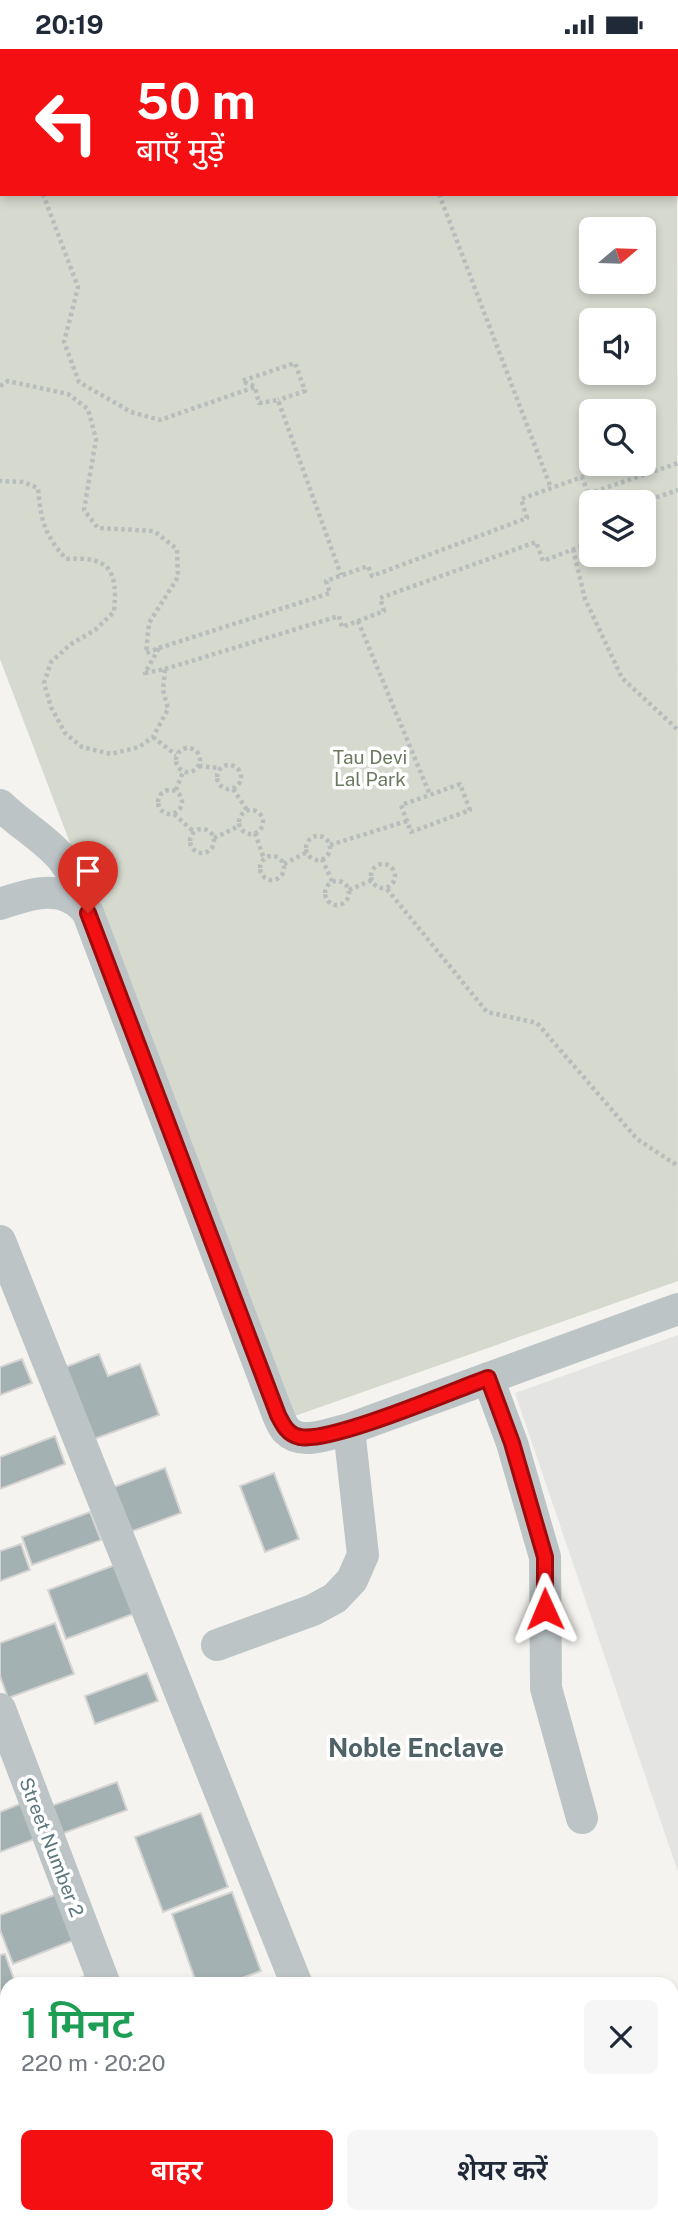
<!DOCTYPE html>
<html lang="hi">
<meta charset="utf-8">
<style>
body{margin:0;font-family:"Public Sans","Noto Sans Devanagari",sans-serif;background:#f6f6f7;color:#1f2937;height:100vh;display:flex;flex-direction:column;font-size:26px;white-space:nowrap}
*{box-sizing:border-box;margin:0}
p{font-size:23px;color:#747a83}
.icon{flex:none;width:38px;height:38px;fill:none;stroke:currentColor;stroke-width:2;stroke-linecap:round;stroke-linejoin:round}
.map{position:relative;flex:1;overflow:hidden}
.panel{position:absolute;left:0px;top:1928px;width:679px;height:247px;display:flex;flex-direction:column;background:#fff;border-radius:21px 21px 0 0;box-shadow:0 4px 10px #0003}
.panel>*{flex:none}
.guide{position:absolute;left:0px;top:0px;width:679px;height:147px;box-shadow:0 4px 10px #0003;background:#f40f12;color:#fff;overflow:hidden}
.needle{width:46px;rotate:71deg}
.controls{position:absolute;left:579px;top:168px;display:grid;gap:14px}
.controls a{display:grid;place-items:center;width:77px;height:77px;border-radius:10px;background:#fff;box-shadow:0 4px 10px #0003;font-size:35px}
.pin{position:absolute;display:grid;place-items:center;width:60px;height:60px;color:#fff;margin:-72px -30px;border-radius:50% 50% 50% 0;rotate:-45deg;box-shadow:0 0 7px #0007}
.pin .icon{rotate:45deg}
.me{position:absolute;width:77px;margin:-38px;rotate:359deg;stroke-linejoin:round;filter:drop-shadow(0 0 5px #0008)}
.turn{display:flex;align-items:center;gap:24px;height:147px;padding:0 21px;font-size:32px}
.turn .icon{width:91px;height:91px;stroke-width:2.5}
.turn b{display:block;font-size:49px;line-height:60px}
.round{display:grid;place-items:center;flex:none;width:74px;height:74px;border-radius:10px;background:#f6f6f7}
.head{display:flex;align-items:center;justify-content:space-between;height:119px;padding:0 21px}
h1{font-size:42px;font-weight:600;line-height:52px;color:#1e9e55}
.primary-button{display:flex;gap:14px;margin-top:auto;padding:14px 21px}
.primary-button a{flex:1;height:80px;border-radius:10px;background:#f40f12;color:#fff;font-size:28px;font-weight:600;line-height:80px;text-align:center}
.primary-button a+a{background:#f6f6f7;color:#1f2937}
.status{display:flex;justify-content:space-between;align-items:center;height:49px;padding:0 35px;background:#fff;direction:ltr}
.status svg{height:19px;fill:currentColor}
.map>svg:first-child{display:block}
</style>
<div class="status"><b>20:19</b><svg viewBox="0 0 49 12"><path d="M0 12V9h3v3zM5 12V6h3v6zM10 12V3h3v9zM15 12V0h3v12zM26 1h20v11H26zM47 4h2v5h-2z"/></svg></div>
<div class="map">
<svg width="678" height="2174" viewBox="0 0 678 2174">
<rect width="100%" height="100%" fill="#f4f3ef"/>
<path fill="#e4e4e3" d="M678 1286V1823L515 1344Z"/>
<path fill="#d5d9ce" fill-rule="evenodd" d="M0 0H647L648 2H2V145H677V79L678 1232 289 1369 0 610ZM592 180H644V233H592ZM592 271H644V324H592ZM592 362H644V415H592ZM592 453H644V506H592Z"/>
<path fill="#a4b1b3" stroke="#d5d4d2" stroke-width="2" d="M99 1305 108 1327 140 1315 159 1366 89 1392 63 1319Z
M22 1310 32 1334 0 1346V1318Z
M55 1387 65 1415 0 1440V1408Z
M165 1419 181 1464 130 1483 114 1438Z
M274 1424 299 1490 265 1503 240 1437Z
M90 1463 101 1491 32 1516 22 1488Z
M21 1495 30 1521 0 1532V1502Z
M115 1516 133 1565 66 1590 48 1541Z
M55 1574 74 1625 8 1649 0 1627V1594Z
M147 1624 158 1652 95 1675 85 1647Z
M117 1733 127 1761 61 1785 51 1757Z
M22 1754 35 1790 0 1803V1763Z
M201 1764 228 1838 163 1863 135 1788Z
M232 1843 261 1922 224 1936H197L172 1865Z
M60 1844 77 1890 13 1915 0 1881V1866Z
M5 1905 16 1936H7V1972L0 1975V1906Z
M90 1925 93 1936H62Z
M7 1976V2029L0 2031V1979Z
M7 2034V2069L0 2051V2037Z
M678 2127V2174H649L647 2168H672V2129Z
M30 2168H62L64 2174H32Z
M129 2168H132L135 2174H114Z"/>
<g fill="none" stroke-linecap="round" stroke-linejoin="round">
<path stroke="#b7bcbd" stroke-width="4.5" stroke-dasharray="3.5 3.5" stroke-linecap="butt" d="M263 2 264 0
M454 2 455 0
M0 19 2 25
M43 145 78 238 64 293 79 333 131 363 160 371 255 338 259 354 278 351 341 526
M439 145 551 439
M0 337 8 332 68 345 88 360 96 390 84 461 98 479 154 482 177 500 178 528 149 574 146 604 159 599 145 624 165 620 163 641 168 660 153 688 139 698 111 705 82 698 65 684 51 658 44 634 51 613 71 595 95 581 114 563C118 521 110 507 66 510 44 485 41 472 38 439L23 433 0 432
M254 337 242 332 295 314 305 342 278 351
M588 445 678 414
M643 453 678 441
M573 500 585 550 622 629 678 681
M358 572 430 746 460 735 470 761 411 783 401 756 430 746
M159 599 330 544 326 532 368 517 372 527 527 469 521 450 582 428 592 454
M165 620 339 567 342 578 384 562 380 549 536 493 543 512 592 493
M153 688 176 706
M176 711a12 12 0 1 1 24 0a12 12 0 1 1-24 0Z
M217 728a12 12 0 1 1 24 0a12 12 0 1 1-24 0Z
M199 717 220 719
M233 740 247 761
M158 753a12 12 0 1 1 24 0a12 12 0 1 1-24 0Z
M176 741 183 723
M239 773a12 12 0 1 1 24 0a12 12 0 1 1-24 0Z
M174 765 193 782
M190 792a12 12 0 1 1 24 0a12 12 0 1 1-24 0Z
M255 784 264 810
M306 799a12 12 0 1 1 24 0a12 12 0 1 1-24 0Z
M214 789 239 777
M330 796 407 772
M260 819a12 12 0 1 1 24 0a12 12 0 1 1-24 0Z
M322 810 332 832
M371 827a12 12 0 1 1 24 0a12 12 0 1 1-24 0Z
M284 815 307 803
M325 844a12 12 0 1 1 24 0a12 12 0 1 1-24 0Z
M387 840 487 963 537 974 637 1090 678 1117
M349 841 372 831
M544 2168 546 2174
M622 2168 624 2174
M451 2174 453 2168"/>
<path stroke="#bdc4c6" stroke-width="32" d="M0 756C32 787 75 803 80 852
M0 855C31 844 66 833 88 864L278 1366C280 1371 283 1378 287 1382 302 1397 331 1384 349 1380L678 1260
M0 1192 297 1936
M488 1329 512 1394 545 1508 546 1639 582 1769
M217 1596 313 1561 335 1549 352 1531 363 1506 349 1380
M0 1660 105 1936
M0 2089 7 2107"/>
</g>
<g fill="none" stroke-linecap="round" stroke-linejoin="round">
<g stroke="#9f0a0c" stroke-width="18">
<path id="route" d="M88 864 278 1366C283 1376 288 1386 300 1388 331 1394 452 1342 488 1329L512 1394 545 1508V1560"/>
</g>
<use href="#route" stroke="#f40f12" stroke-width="12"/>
</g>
<g text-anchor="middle" stroke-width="7" stroke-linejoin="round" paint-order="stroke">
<g font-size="19" fill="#6b7a5f" stroke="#fff">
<text x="370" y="715">Tau Devi<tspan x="370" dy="22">Lal Park</tspan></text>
</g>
<g font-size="19" fill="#5c777d" stroke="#fff">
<text transform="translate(52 1798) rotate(69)" y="7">Street Number 2</text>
</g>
<g font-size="26" font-weight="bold" fill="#4e6367" stroke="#fff">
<text x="416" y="1708">Noble Enclave</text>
</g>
</g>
</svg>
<div class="controls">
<a><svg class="needle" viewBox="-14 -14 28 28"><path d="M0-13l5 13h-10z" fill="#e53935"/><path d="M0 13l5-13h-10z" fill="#747a83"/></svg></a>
<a><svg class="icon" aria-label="sound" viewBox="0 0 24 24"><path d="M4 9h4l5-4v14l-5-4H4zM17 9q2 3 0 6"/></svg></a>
<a><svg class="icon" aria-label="search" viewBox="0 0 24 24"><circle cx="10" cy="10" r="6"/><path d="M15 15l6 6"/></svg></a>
<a><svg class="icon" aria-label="layers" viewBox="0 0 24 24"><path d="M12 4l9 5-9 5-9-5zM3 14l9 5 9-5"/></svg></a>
</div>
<div class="pin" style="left:88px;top:864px;background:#d93025"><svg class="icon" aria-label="arrive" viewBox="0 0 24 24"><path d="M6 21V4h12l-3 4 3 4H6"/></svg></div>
<svg class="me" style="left:545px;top:1560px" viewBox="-20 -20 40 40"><path d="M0-17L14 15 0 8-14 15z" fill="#f40f12" stroke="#fff" stroke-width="4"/></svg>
<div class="guide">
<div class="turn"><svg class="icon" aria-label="left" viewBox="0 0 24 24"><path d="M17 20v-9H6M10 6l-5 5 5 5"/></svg><div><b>50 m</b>बाएँ मुड़ें</div></div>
</div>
<section class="panel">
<div class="head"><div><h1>1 मिनट</h1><p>220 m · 20:20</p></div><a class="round"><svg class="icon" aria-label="close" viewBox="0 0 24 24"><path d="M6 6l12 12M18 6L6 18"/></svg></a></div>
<div class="primary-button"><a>बाहर</a><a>शेयर करें</a></div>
</section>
</div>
